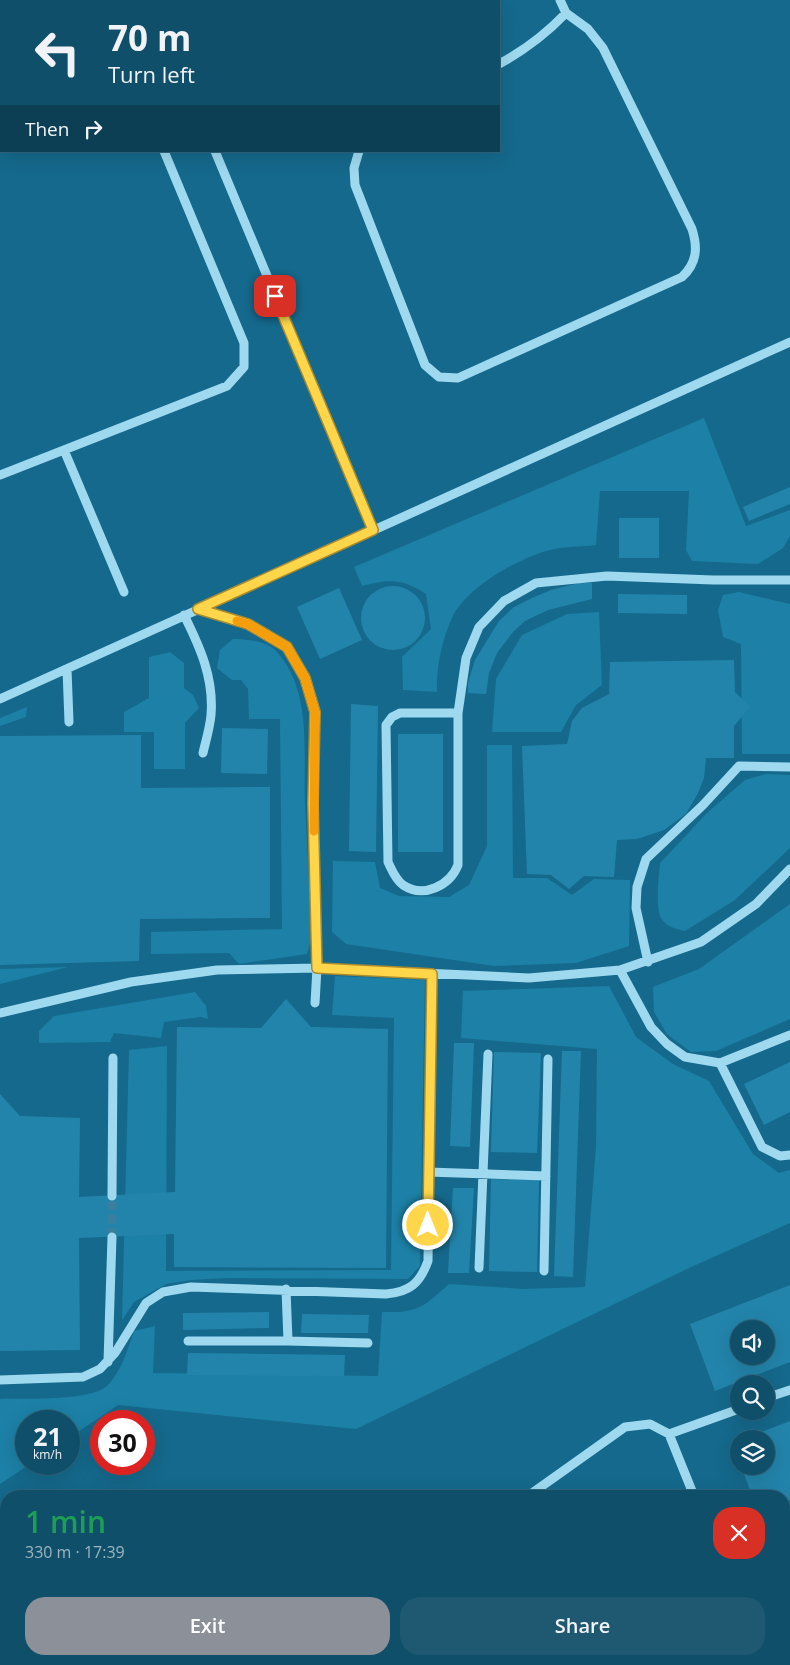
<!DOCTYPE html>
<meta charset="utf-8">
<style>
body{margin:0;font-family:"Open Sans",sans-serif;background:#1e5971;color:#f1f3f6;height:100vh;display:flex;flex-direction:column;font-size:19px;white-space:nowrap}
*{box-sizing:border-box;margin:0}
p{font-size:16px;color:#9cb5c0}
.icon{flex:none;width:28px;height:28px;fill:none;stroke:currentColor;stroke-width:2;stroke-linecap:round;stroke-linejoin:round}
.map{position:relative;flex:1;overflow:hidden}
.drawer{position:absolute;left:0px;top:1490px;width:790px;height:175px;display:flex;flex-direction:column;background:#104f69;border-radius:20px 20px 0 0;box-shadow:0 5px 20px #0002,0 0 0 1px #30667d}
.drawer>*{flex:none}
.guide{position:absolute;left:0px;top:0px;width:500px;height:152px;box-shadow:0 5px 20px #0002,0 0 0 1px #30667d;background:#104f69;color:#f1f3f6;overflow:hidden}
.tools{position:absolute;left:730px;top:1320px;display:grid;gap:10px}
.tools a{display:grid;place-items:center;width:45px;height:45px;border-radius:50%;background:#104f69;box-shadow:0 5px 20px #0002,0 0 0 1px #30667d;font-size:25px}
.speed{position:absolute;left:15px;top:1410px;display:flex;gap:10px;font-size:25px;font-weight:700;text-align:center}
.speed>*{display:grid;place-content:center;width:65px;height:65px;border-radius:50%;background:#104f69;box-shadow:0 5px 20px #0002,0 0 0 1px #30667d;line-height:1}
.speed small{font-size:12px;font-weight:400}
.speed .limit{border:8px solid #d22;background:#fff;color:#111}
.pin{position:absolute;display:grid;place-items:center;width:42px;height:42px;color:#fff;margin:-21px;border-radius:10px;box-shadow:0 2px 8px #0006}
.me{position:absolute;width:55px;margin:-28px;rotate:0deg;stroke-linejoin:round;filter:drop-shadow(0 0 4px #0008)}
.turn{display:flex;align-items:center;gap:18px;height:105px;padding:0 25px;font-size:22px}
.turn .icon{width:65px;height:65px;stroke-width:2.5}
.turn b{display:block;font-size:35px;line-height:42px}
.then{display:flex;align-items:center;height:48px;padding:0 25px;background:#0003;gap:10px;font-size:19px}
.round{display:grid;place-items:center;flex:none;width:52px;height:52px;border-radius:20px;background:#1e5971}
.summary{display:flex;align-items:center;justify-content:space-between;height:85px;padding:0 25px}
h1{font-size:30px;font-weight:600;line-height:38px;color:#1e9e55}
.cta{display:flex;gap:10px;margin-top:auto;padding:10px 25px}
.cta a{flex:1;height:58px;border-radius:20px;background:#8c9099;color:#fff;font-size:20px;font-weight:600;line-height:58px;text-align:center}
.cta a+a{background:#1e5971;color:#f1f3f6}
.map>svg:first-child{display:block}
</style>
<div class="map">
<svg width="790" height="1665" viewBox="0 0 790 1665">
<rect width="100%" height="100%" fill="#15698c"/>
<path fill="#1d80a6" d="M220 0H481L482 1H220Z
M704 418 746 526 790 510V536L783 548 758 564 692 561 686 550 689 491H600L596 545C581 547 565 546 550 550 519 558 466 587 452 618 442 640 436 668 437 692L403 690 402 657 431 629 426 594C402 578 389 579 362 586L354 567Z
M739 592 790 604V754H742L741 644 723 637 718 610 723 595Z
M599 612 602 685 576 705 561 732H492L496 679 522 635 567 614Z
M233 639C246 639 267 641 276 651 313 690 303 755 305 804 307 848 310 893 312 937L307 954 239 964 229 953 151 954V932L282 929 280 719H249L248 689 241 680H232L217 668 220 650Z
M170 652 184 663V688L193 695 199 708 185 723V769H154V732H124V712L149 698V657Z
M27 707 26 717 0 726V718Z
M487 745H512L513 878H547L572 895 594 879 630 880 629 946 576 963 494 966 346 944 332 932 333 861 375 862 380 888 399 896 449 897 469 885 487 846Z
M766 774 790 775V848L735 900 685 931C677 929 666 927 661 918 655 906 659 876 660 863L707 813 745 780Z
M790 904V1019L716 1051 691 1052 667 1034 654 1012 653 987 699 969Z
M68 967 0 984V969Z
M335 976 425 980 420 1266 408 1279 227 1278 191 1280 166 1284 134 1302 122 1320 129 1050 167 1046 166 1271 391 1270 394 1018 332 1015Z
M609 986 636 1037 673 1064 709 1081 753 1154 779 1173 790 1170V1223L689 1268 356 1429 118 1405 69 1438V1421H26V1464H30L0 1484V1399C24 1398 94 1402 109 1384 122 1369 128 1349 134 1331L155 1326 153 1373 378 1376 382 1312C418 1313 422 1308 449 1284L524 1289 585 1287 596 1146 597 1049 461 1038 463 991Z
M195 992 206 1006 208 1019 201 1017 164 1022 161 1038 114 1033 110 1042 39 1043V1031L54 1016Z"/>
<path fill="#2384ab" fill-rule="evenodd" d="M790 487V504L749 521 743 507Z
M619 518H659V558H619Z
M579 583H592V599L548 610 525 621 513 632 497 653 489 673 486 694 468 693V683L475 660 499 621 514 607 532 598 551 590Z
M361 618a32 32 0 1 1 64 0a32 32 0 1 1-64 0Z
M339 588 362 640 320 659 297 607Z
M618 594 687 595V614L618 613Z
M734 660 735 692 750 707 734 726V758H706L704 778 698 793 686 814 664 830 637 839 617 840 614 877 584 876 569 889 551 875 527 874 522 746 567 744 572 721 582 708 609 694 610 662Z
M351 704 378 706 376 852 349 851Z
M222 728 268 729 267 774 221 773Z
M398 734H443V852H398Z
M141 735V788L270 787V918L140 919 139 961 0 965V736Z
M286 999 311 1027 388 1029 386 1268 174 1267V1234L79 1238 80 1350 0 1351V1094L20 1116 80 1118 79 1197 175 1192 177 1027 261 1028Z
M454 1043H474L470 1147 450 1146Z
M562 1051H581L573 1277 554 1276Z
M494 1052 541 1053 537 1153 491 1152Z
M790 1062V1112L764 1125 744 1084Z
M491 1179 539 1180 537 1272 489 1271Z
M453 1188H474L469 1273H448Z
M790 1285V1362L715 1391 690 1324ZM739 1329H766V1356H739Z
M269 1312V1328L183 1330V1313Z
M302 1314 369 1315 368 1333H301Z
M188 1353 345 1355 344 1376 187 1375Z
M790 1421V1500L784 1502V1496H752L741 1466H766V1439H743Z
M739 1440V1461L732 1443Z
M790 1530V1622L784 1607V1533Z
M348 1659H417L419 1665H331Z
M568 1659H738L741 1665H553Z"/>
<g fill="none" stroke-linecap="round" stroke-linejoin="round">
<path stroke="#38809d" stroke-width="9" stroke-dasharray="9 4.5" stroke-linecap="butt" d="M112 1237V1196"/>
<path stroke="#9ed9f0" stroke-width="9" d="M153 0V1
M499 64C525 50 546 34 566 13
M215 151 373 530
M359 151 354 168 355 185 425 365 439 377 458 378 682 277C697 263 698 248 692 229L603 48 588 29 566 13 560 0
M64 450 124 592
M0 475 227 386 244 367V343L164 151
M198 609 248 624 287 647 305 677 315 712 313 804 317 968 315 1003
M184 615C200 647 214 678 211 715 210 727 206 740 203 753
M67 669 69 722
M0 699 790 342
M458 713H400L392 717 386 725 388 862C392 870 395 879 403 885 424 899 450 885 458 865V713L466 658 479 627 504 601 536 583 607 576 713 580H790
M648 962 636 908 637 887 646 859 703 805 739 766 790 767
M620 970 651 1027 667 1044 685 1057 720 1063 790 1035
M0 1013 131 982 217 970 317 968 529 978 620 970 701 942 756 904 790 869
M720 1063 762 1147 780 1156 790 1155
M428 1172 546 1176
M112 1196 113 1058
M479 1268 488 1054
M544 1271 548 1059
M188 1341H288L286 1289
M288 1341 368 1343
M108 1362 112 1237
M0 1380 83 1377 100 1369 115 1353 146 1303 163 1292 191 1287 386 1294C410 1292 420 1283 428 1261L432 975
M766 1398 790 1390
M669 1434 739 1409
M528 1496 625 1427 650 1424 669 1434 694 1496
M784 1514 790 1512
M760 1659 762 1665
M295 1665 304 1659"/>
</g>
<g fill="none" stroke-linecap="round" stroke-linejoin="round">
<g stroke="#a68a30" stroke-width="12">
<path id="route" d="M275 296 373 530 198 609 248 624 287 647 305 678 315 712 313 804 317 968 432 974 428 1225"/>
</g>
<use href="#route" stroke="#ffd54a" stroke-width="9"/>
<path stroke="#f59e0b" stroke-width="9" d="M237 621 248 624 287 647 305 678 315 712 314 831"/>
</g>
</svg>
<div class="tools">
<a><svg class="icon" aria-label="sound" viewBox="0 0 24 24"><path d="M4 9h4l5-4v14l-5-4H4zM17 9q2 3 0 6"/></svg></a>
<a><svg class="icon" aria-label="search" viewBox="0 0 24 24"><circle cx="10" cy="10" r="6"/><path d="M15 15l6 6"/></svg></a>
<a><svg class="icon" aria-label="layers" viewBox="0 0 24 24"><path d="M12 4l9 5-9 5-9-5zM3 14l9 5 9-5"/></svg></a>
</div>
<div class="speed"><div>21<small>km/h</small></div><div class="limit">30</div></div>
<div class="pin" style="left:275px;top:296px;background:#d93025"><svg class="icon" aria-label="arrive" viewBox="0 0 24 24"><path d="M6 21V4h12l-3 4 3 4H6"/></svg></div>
<svg class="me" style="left:428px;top:1225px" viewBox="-20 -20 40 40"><circle r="17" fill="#ffd54a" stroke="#fff" stroke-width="3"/><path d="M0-11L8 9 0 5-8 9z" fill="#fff"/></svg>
<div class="guide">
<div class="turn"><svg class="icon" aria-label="left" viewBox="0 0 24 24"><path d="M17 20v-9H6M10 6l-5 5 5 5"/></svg><div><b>70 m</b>Turn left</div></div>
<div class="then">Then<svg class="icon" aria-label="right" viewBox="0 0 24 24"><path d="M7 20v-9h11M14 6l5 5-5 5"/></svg></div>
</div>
<section class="drawer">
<div class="summary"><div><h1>1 min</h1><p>330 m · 17:39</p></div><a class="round" style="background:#d93025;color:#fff"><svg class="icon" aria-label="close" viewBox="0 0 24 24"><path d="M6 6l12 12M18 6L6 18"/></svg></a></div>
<div class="cta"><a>Exit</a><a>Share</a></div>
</section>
</div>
